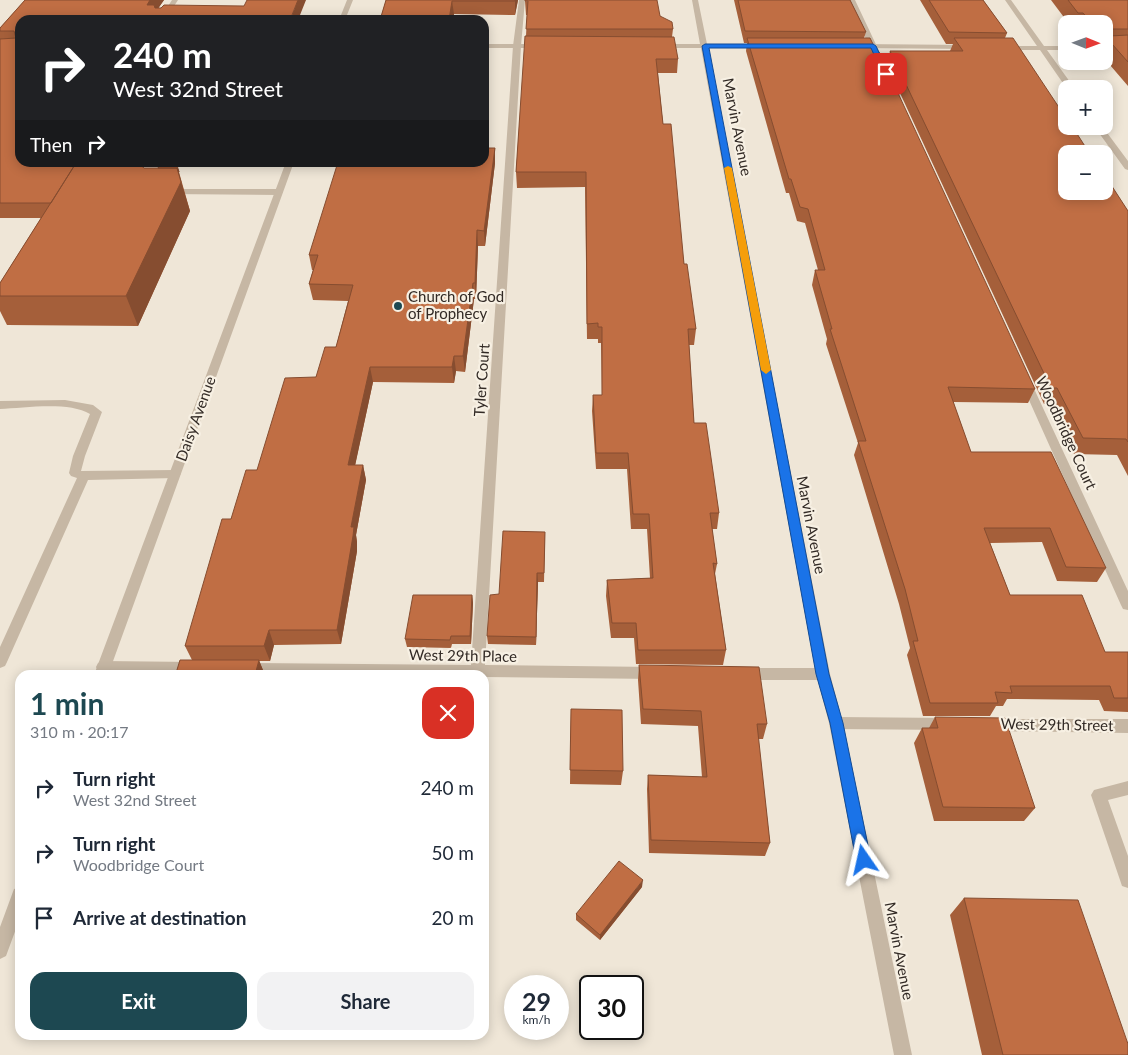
<!DOCTYPE html>
<meta charset="utf-8">
<style>
body{margin:0;font-family:Lato,sans-serif;background:#f2f2f3;color:#1f2937;height:100vh;display:flex;flex-direction:column;font-size:19px;white-space:nowrap}
*{box-sizing:border-box;margin:0}
p{font-size:16px;color:#747a83}
.icon{flex:none;width:28px;height:28px;fill:none;stroke:currentColor;stroke-width:2;stroke-linecap:round;stroke-linejoin:round}
.map{position:relative;flex:1;overflow:hidden}
.drawer{position:absolute;left:15px;top:670px;width:474px;height:370px;display:flex;flex-direction:column;background:#fff;border-radius:15px;box-shadow:0 2px 12px #0003}
.drawer>*{flex:none}
.hud{position:absolute;left:15px;top:15px;width:474px;height:152px;border-radius:15px;box-shadow:0 2px 12px #0003;background:#202124;color:#fff;overflow:hidden}
.needle{width:32px;rotate:91deg}
.tools{position:absolute;left:1058px;top:15px;display:grid;gap:10px}
.tools a{display:grid;place-items:center;width:55px;height:55px;border-radius:10px;background:#fff;box-shadow:0 2px 12px #0003;font-size:25px}
.speed{position:absolute;left:504px;top:975px;display:flex;gap:10px;font-size:25px;font-weight:700;text-align:center}
.speed>*{display:grid;place-content:center;width:65px;height:65px;border-radius:50%;background:#fff;box-shadow:0 2px 12px #0003;line-height:1}
.speed small{font-size:12px;font-weight:400}
.speed .limit{border:2px solid #111;border-radius:8px;background:#fff;color:#111}
.pin{position:absolute;display:grid;place-items:center;width:42px;height:42px;color:#fff;margin:-21px;border-radius:10px;box-shadow:0 2px 8px #0006}
.me{position:absolute;width:55px;margin:-28px;rotate:349deg;stroke-linejoin:round;filter:drop-shadow(0 0 4px #0008)}
.turn{display:flex;align-items:center;gap:18px;height:105px;padding:0 15px;font-size:22px}
.turn .icon{width:65px;height:65px;stroke-width:2.5}
.turn b{display:block;font-size:35px;line-height:42px}
.then{display:flex;align-items:center;height:48px;padding:0 15px;background:#0003;gap:10px;font-size:19px}
.round{display:grid;place-items:center;flex:none;width:52px;height:52px;border-radius:15px;background:#f2f2f3}
.headline{display:flex;align-items:center;justify-content:space-between;height:85px;padding:0 15px}
h1{font-size:30px;font-weight:700;line-height:38px;color:#1d4851}
.button{display:flex;gap:10px;margin-top:auto;padding:10px 15px}
.button a{flex:1;height:58px;border-radius:15px;background:#1d4851;color:#fff;font-size:20px;font-weight:700;line-height:58px;text-align:center}
.button a+a{background:#f2f2f3;color:#1f2937}
ul{padding:0;list-style:none}
li{display:flex;align-items:center;gap:15px;height:65px;padding:0 15px}
li div{flex:1}
li b{display:block;font-size:19px}
li em{font-style:normal}
.map>svg:first-child{display:block}
</style>
<div class="map">
<svg width="1128" height="1055" viewBox="0 0 1128 1055">
<rect width="100%" height="100%" fill="#efe6d7"/>
<g fill="none" stroke-linecap="round" stroke-linejoin="round">
<path fill="#c6b7a4" fill-rule="evenodd" d="M172 0H178L165 20H159Z
M519 0H525L521 46 485 665 655 667 660 669 662 673 660 677 655 679 484 677V675H245L240 673 238 669 240 665 245 663 471 665 513 46Z
M849 0H855L880 53 879 55 872 53Z
M169 189H279L283 192 279 195 166 194V190Z
M1025 376 1030 380 1128 591V610L1123 609 1121 605 1020 380Z
M65 400 93 405 102 412 85 456 81 471 175 470 181 474 175 478 88 480 7 662 5 666 0 668V647L77 478 71 476 69 473 73 456 90 414C69 401 24 408 0 409V401Z
M103 661 193 662 198 664 200 668 198 672 193 674 103 673 98 671 96 667 98 663Z
M743 668H823L828 670 830 674 828 678 823 680H743L738 678 736 674 738 670Z
M836 717 949 718 954 719 956 724 954 729 949 730 836 729 831 728 829 723 831 718Z
M991 719H1128V733L991 731 986 730 984 725 986 720Z
M1128 781V795L1108 800 1128 856V888L1122 886 1120 880 1091 795 1094 790Z"/>
<path fill="#c6b7a4" fill-rule="evenodd" d="M347 0H353L345 20H339Z
M692 0H698L707 44H764L768 46 764 48H708L830 674 843 723 912 1055H894L829 723 816 674 701 48H659L655 46 659 44H700Z
M1005 0H1011L1044 46H1066V50H1047L1075 89H1067L1040 50H1001V46H1037Z
M484 44H541L545 46 541 48H484Z
M859 44 969 45 973 47 969 49 856 48 855 46Z
M1094 126H1102L1128 161V170L1125 169Z
M286 162H294L108 675H94Z
M20 887V918L6 956 0 959V927L14 889Z"/>
</g>
<path fill="#a55f3a" d="M25 0H164L158 8 244 6 306 0 20 162H103L102 163 144 168H158L161 162H237L236 164 177 165 190 211 138 326 7 325 0 311V283L41 218H0V28Z
M386 0H518L515 15 454 14 453 20H380Z
M734 0H850L866 32 864 38 1035 389 1028 403 953 402 971 452 1106 568 1097 582 1057 581 1042 542 990 543 1010 595 1105 652H1128V712L1104 711 1099 700 1007 699 1003 706H996L990 716H923L907 655 910 648 899 604 854 455 858 443 826 344 827 339 812 285 815 270H818L805 223 797 221 789 193H786L746 51 747 43H744Z
M920 0H983L1007 33 1005 38 1128 211V476L1117 455 1074 454 1049 404H1044L887 65 890 51H950L953 44H946Z
M1051 0H1128V86L1104 58V24H1069Z
M525 1 660 16 673 29 672 37 678 59 677 73H658L663 124 684 264 696 329 694 345H689L694 423 719 513 717 529H712L717 564 715 574 726 650 723 665 636 664 634 638H611L606 596 607 580 650 578 647 529H631L627 469H596L592 411 593 395H602L601 343H598V339H587L585 187 517 188 516 172 526 36 527 15H526Z
M495 148V163L485 246H478L476 299H474L465 372 456 371 454 383 373 382 355 465H363L366 480 356 535 357 542V551L341 644 274 645 270 661H259L265 675H155L176 673 192 660 185 646 231 519 257 470 316 377 336 347 348 301 313 300 309 284 313 270H312L309 255Z
M545 532 544 582H538L536 645 488 644 487 636 499 594Z
M472 595 473 603 471 644H452L451 648 407 647 405 639Z
M639 665 767 724 763 739H758L770 843 765 856 649 853 647 789 648 775 702 777 698 726 641 724 638 680Z
M571 709 623 771 621 785 570 784Z
M935 717 1035 808 1024 821H934L914 743 922 728H929Z
M642 887 600 940 576 920V914Z
M964 898 1128 1055H982L950 915Z"/>
<path fill="#864d30" d="M150 0H164L151 19 147 5Z
M298 0H306L298 20H290Z
M515 0H518L515 15Z
M452 1 454 14 453 20H449Z
M495 148V163L485 246 484 231Z
M177 168 190 211 138 326 126 296Z
M477 230 478 246 476 299 475 283Z
M473 283 474 299 465 372 463 356Z
M454 356 456 371 454 383 452 367Z
M370 367 373 382 352 480 348 465Z
M363 465 366 480 356 535 357 542V551L341 644 337 630 351 527Z
M537 573 538 582 536 645V637Z
M472 595 473 603 471 644 470 636Z
M269 630 274 645 270 661 264 646Z
M259 660 265 675H255Z
M643 880 642 887 600 940V935Z"/>
<path fill="#c06e44" stroke="#864d30" d="M25 0H150L147 5H154L155 8H161L164 5 244 6 247 0H298L290 20H20V162H88L76 163 51 203H0V39L16 38 14 31H0V28Z
M386 0H515V1H452L449 20H380Z
M525 0H657L660 16 672 22 673 29H526L528 1H525Z
M738 0H850L866 32 745 31Z
M929 0H983L1007 33 949 32Z
M1068 0H1128V29H1109L1110 36 1128 35V62L1104 35V24H1093L1083 13H1078Z
M525 36 674 37 678 59H656L663 124H671L684 264H687L696 329H688L694 423H706L719 513H710L717 564 713 563 726 650H638L636 623H612L607 580 653 578 649 514H633L628 453H596L593 395H602V327H598V323L587 324 586 172H516Z
M747 38H870L877 52H879L1035 389 948 387 971 452H1051L1106 568 1066 567 1050 528H984L1010 595H1082L1105 652H1128V698H1114L1110 686H1010L1012 693 995 692 998 703H930L913 641H918L905 589 858 441H866L830 329H832L815 270H825L808 209 800 207 791 179H789Z
M954 38H1013L1066 118V126H1072L1090 154H1066V191H1104V174L1128 211V442L1126 439 1083 438 1057 388H1051L890 51H963Z
M484 148H495L484 231 477 230 475 283H473L463 356H454L452 367H370L348 465H363L351 527H354L353 536 337 630H269L264 646H185L222 519H231L246 470H257L285 378 316 377 325 347H336L353 285 309 284 318 255H309L338 162H484Z
M161 162H176L179 172 177 168H158Z
M76 163H138L144 168H177L181 182 126 296H0V283Z
M503 531 545 532 544 573H537L536 637 487 636 490 595 499 594Z
M413 595H472L470 636H451L450 640 405 639Z
M180 660H259L255 675H155L156 673H176Z
M639 665 759 667 767 724H757L770 843 651 840 648 775 707 777 701 711 643 709Z
M571 709 622 710 623 771 570 770Z
M935 717 1005 718 1035 808 943 807 922 728H938Z
M619 861 643 880 600 935 576 914Z
M964 898 1078 900 1128 1044V1055H1003Z"/>
<path fill="#1a73e8" stroke="#114b97" d="M705 44H873L876 46 889 74 883 75 871 48H709L829 674 843 723 871 860 869 865 864 867 859 865 856 860 830 723 816 674 702 46Z"/>
<path fill="#f59e0b" d="M728 166 732 168 771 370 766 374 761 370 724 168Z"/>
<circle fill="#1d4851" stroke="#f7f0e3" stroke-width="2" cx="398" cy="306" r="5"/>
<g text-anchor="middle" stroke-width="4.5" stroke-linejoin="round" paint-order="stroke">
<g font-size="15" fill="#322a25" stroke="#f7f0e3">
<text transform="translate(737 127) rotate(79)" y="5">Marvin Avenue</text>
<text transform="translate(482 380) rotate(-86)" y="5">Tyler Court</text>
<text transform="translate(196 419) rotate(-70)" y="5">Daisy Avenue</text>
<text transform="translate(1066 433) rotate(65)" y="5">Woodbridge Court</text>
<text transform="translate(811 525) rotate(79)" y="5">Marvin Avenue</text>
<text transform="translate(463 656) rotate(1)" y="5">West 29th Place</text>
<text transform="translate(1057 725) rotate(1)" y="5">West 29th Street</text>
<text transform="translate(899 951) rotate(79)" y="5">Marvin Avenue</text>
</g>
<g font-size="15" fill="#322a25" stroke="#f7f0e3" text-anchor="start">
<text x="408" y="302">Church of God<tspan x="408" dy="17">of Prophecy</tspan></text>
</g>
</g>
</svg>
<div class="tools">
<a><svg class="needle" viewBox="-14 -14 28 28"><path d="M0-13l5 13h-10z" fill="#e53935"/><path d="M0 13l5-13h-10z" fill="#747a83"/></svg></a>
<a>+</a>
<a>−</a>
</div>
<div class="speed"><div>29<small>km/h</small></div><div class="limit">30</div></div>
<div class="pin" style="left:886px;top:74px;background:#d93025"><svg class="icon" aria-label="arrive" viewBox="0 0 24 24"><path d="M6 21V4h12l-3 4 3 4H6"/></svg></div>
<svg class="me" style="left:864px;top:860px" viewBox="-20 -20 40 40"><path d="M0-17L14 15 0 8-14 15z" fill="#1a73e8" stroke="#fff" stroke-width="4"/></svg>
<div class="hud">
<div class="turn"><svg class="icon" aria-label="right" viewBox="0 0 24 24"><path d="M7 20v-9h11M14 6l5 5-5 5"/></svg><div><b>240 m</b>West 32nd Street</div></div>
<div class="then">Then<svg class="icon" aria-label="right" viewBox="0 0 24 24"><path d="M7 20v-9h11M14 6l5 5-5 5"/></svg></div>
</div>
<section class="drawer">
<div class="headline"><div><h1>1 min</h1><p>310 m · 20:17</p></div><a class="round" style="background:#d93025;color:#fff"><svg class="icon" aria-label="close" viewBox="0 0 24 24"><path d="M6 6l12 12M18 6L6 18"/></svg></a></div>
<ul>
<li><svg class="icon" aria-label="right" viewBox="0 0 24 24"><path d="M7 20v-9h11M14 6l5 5-5 5"/></svg><div><b>Turn right</b><p>West 32nd Street</p></div><em>240 m</em></li>
<li><svg class="icon" aria-label="right" viewBox="0 0 24 24"><path d="M7 20v-9h11M14 6l5 5-5 5"/></svg><div><b>Turn right</b><p>Woodbridge Court</p></div><em>50 m</em></li>
<li><svg class="icon" aria-label="arrive" viewBox="0 0 24 24"><path d="M6 21V4h12l-3 4 3 4H6"/></svg><div><b>Arrive at destination</b></div><em>20 m</em></li>
</ul>
<div class="button"><a>Exit</a><a>Share</a></div>
</section>
</div>
